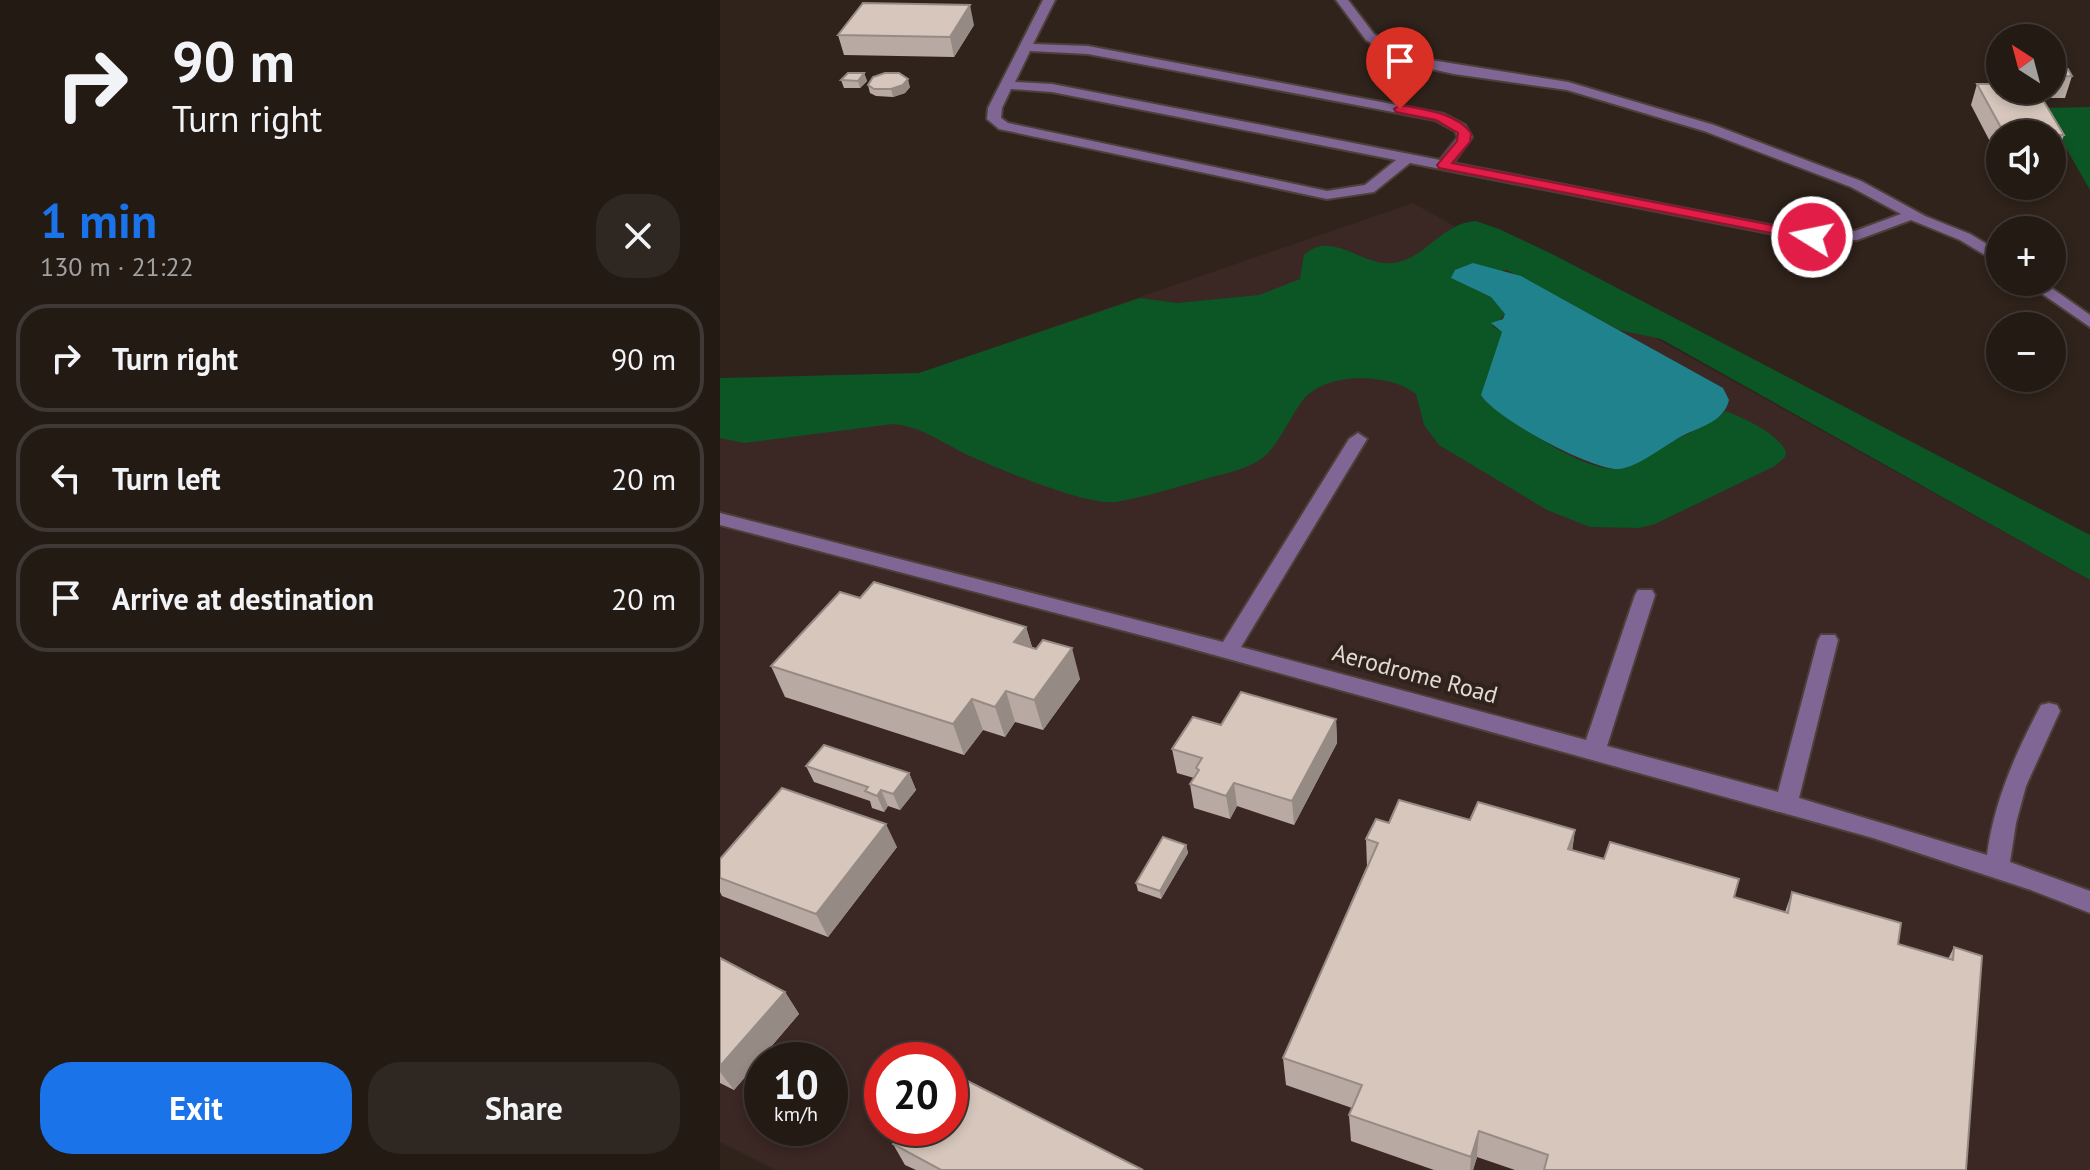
<!DOCTYPE html>
<meta charset="utf-8">
<style>
body{margin:0;font-family:"PT Sans",sans-serif;background:#2f2722;color:#f1f3f6;height:100vh;display:flex;flex-direction:column;font-size:30px;white-space:nowrap}
*{box-sizing:border-box;margin:0}
p{font-size:26px;color:#a3a1a0}
.icon{flex:none;width:44px;height:44px;fill:none;stroke:currentColor;stroke-width:2;stroke-linecap:round;stroke-linejoin:round}
.map{position:relative;flex:1;overflow:hidden}
.panel{display:flex;flex-direction:column;background:#231a14;width:720px}
.panel>*{flex:none}
.top-card{background:#231a14;color:#f1f3f6;overflow:hidden}
.needle{width:52px;rotate:324deg}
.fabs{position:absolute;left:1266px;top:24px;display:grid;gap:16px}
.fabs a{display:grid;place-items:center;width:80px;height:80px;border-radius:50%;background:#231a14;box-shadow:0 4px 12px #0003,0 0 0 2px #403834;font-size:40px}
.speed{position:absolute;left:24px;top:1042px;display:flex;gap:16px;font-size:40px;font-weight:700;text-align:center}
.speed>*{display:grid;place-content:center;width:104px;height:104px;border-radius:50%;background:#231a14;box-shadow:0 4px 12px #0003,0 0 0 2px #403834;line-height:1}
.speed small{font-size:20px;font-weight:400}
.speed .limit{border:12px solid #d22;background:#fff;color:#111}
.pin{position:absolute;display:grid;place-items:center;width:68px;height:68px;color:#fff;margin:-82px -34px;border-radius:50% 50% 50% 0;rotate:-45deg;box-shadow:0 0 8px #0007}
.pin .icon{rotate:45deg}
.me{position:absolute;width:88px;margin:-44px;rotate:280deg;stroke-linejoin:round;filter:drop-shadow(0 0 6px #0008)}
.turn{display:flex;align-items:center;gap:28px;height:168px;padding:0 40px;font-size:36px}
.turn .icon{width:104px;height:104px;stroke-width:2.5}
.turn b{display:block;font-size:56px;line-height:68px}
.round{display:grid;place-items:center;flex:none;width:84px;height:84px;border-radius:32px;background:#2f2722}
.overview{display:flex;align-items:center;justify-content:space-between;height:136px;padding:0 40px}
h1{font-size:48px;font-weight:700;line-height:60px;color:#1a73e8}
.button{display:flex;gap:16px;margin-top:auto;padding:16px 40px}
.button a{flex:1;height:92px;border-radius:32px;background:#1a73e8;color:#fff;font-size:32px;font-weight:700;line-height:92px;text-align:center}
.button a+a{background:#2f2722;color:#f1f3f6}
ul{padding:0;list-style:none}
li{display:flex;align-items:center;gap:24px;height:108px;margin:0 16px 12px;padding:0 24px;border:4px solid #403834;border-radius:32px}
li div{flex:1}
li b{display:block;font-size:30px}
li em{font-style:normal}
main{display:flex;flex:1;min-height:0}
.map>svg:first-child{display:block}
</style>
<main>
<section class="panel">
<div class="top-card">
<div class="turn"><svg class="icon" aria-label="right" viewBox="0 0 24 24"><path d="M7 20v-9h11M14 6l5 5-5 5"/></svg><div><b>90 m</b>Turn right</div></div>
</div>
<div class="overview"><div><h1>1 min</h1><p>130 m · 21:22</p></div><a class="round"><svg class="icon" aria-label="close" viewBox="0 0 24 24"><path d="M6 6l12 12M18 6L6 18"/></svg></a></div>
<ul>
<li><svg class="icon" aria-label="right" viewBox="0 0 24 24"><path d="M7 20v-9h11M14 6l5 5-5 5"/></svg><div><b>Turn right</b></div><em>90 m</em></li>
<li><svg class="icon" aria-label="left" viewBox="0 0 24 24"><path d="M17 20v-9H6M10 6l-5 5 5 5"/></svg><div><b>Turn left</b></div><em>20 m</em></li>
<li><svg class="icon" aria-label="arrive" viewBox="0 0 24 24"><path d="M6 21V4h12l-3 4 3 4H6"/></svg><div><b>Arrive at destination</b></div><em>20 m</em></li>
</ul>
<div class="button"><a>Exit</a><a>Share</a></div>
</section>
<div class="map">
<svg width="1370" height="1170" viewBox="0 0 1370 1170">
<rect width="100%" height="100%" fill="#2f231b"/>
<path fill="#3b2724" fill-rule="evenodd" d="M693 203 1370 580V1170H56L0 1142V379L199 373ZM42 1060H110V1128H42ZM162 1060H230V1128H162Z"/>
<path fill="#0c5525" d="M1370 107V190L1323 108Z
M756 221 779 229 832 254 1370 535V580L941 339 899 330 787 270 731 278 771 297 786 314 772 326 782 332 770 405C800 425 867 476 903 468 918 465 928 453 941 447 963 435 987 427 1006 411 1027 420 1054 431 1066 451L1065 457 1055 466 935 524 919 528 870 527 827 510 719 445 704 425 696 394C670 373 606 371 583 400 570 417 561 440 546 455 533 467 512 472 496 476 463 485 428 497 395 502 366 506 279 469 250 456 223 444 204 427 173 424L24 443 0 438V378L199 373 420 298 457 303 539 295 580 279 584 255C612 229 642 267 673 263 706 259 721 223 756 221Z"/>
<path fill="#20828c" d="M753 263 801 276 1003 388 1009 400C1004 421 983 426 964 435 946 444 917 468 899 469 871 470 775 418 761 395L782 332 771 323 783 319 785 314 771 297 731 278 735 270Z"/>
<g fill="none" stroke-linecap="round" stroke-linejoin="round">
<g stroke="#4c4039" stroke-width="4">
<path id="minor" d="M323 0H335L313 44 368 46 724 114 745 125 752 137 733 163 1080 231H1135L1181 214 1131 187 984 131 847 90 734 74 684 63 646 40 616 0H628L654 34 692 57 848 82 994 125 1141 181 1205 216 1250 234 1280 252V264L1240 240 1191 220 1137 240 1080 239 690 163 654 192 607 199 279 129 267 119 268 108ZM310 51 368 54 715 120 735 131 738 137 720 160 332 84 295 82ZM291 89 332 92 676 160 645 185 607 191 288 123 281 118 282 108Z
M1305 282H1323L1370 315V327Z
M638 433 647 439 521 647 866 740 915 595 918 590H932L935 595 887 746 1058 792 1098 640 1101 635H1115L1118 640 1079 798 1267 855C1274 801 1296 752 1321 705L1329 703 1337 705 1340 711 1306 786 1296 823 1290 862 1370 891V913L1311 890 1153 838 451 643 0 525V513L503 642 629 439Z"/>
</g>
<use href="#minor" fill="#806694" fill-rule="evenodd"/>
</g>
<path fill="#b8aaa2" d="M254 25 234 57 124 55 118 35Z
M1332 69 1352 76 1345 98H1321L1344 135 1336 157H1332V134H1280V155H1277L1251 105 1257 84 1280 90H1332Z
M144 73 147 81 140 88H124L121 80Z
M148 85 190 87 185 93 173 97 156 96 150 93Z
M140 598 306 627 312 647 360 679 323 730 295 722 285 737 263 730 244 755 65 697 51 666Z
M616 719 617 743 574 825 517 806 510 819 474 808 470 784 474 778 457 773 452 749 501 725Z
M86 766 189 773 196 790 180 810 168 806 164 812 152 808 150 801 94 782Z
M669 823 855 830 852 850 1065 912 1072 892 1178 944 1228 959 1234 947 1246 1170H795L757 1157 753 1170H714L631 1141 629 1115 632 1108 566 1085 563 1058 647 866 646 839Z
M466 845 468 853 441 899 418 891 416 883Z
M177 847 108 937 2 896 0 892V859Z
M0 958 65 992 79 1014 14 1090 0 1083Z
M173 1144 423 1170H196L185 1165Z"/>
<path fill="#968b84" d="M250 5 254 25 234 57 230 37Z
M144 73 147 81 140 88 138 81Z
M188 79 190 87 185 93 173 97 171 89Z
M306 627 315 657 294 642Z
M352 648 360 679 323 730 314 700Z
M286 691 295 722 285 737 275 707Z
M252 699 263 730 244 755 233 724Z
M616 719 617 743 574 825 572 801Z
M189 773 196 790 180 810 173 794Z
M514 783 517 806 510 819 506 796Z
M161 790 168 806 164 812 157 796Z
M166 824 177 847 108 937 96 914Z
M855 830 851 860 848 849Z
M466 845 468 853 441 899 440 891Z
M65 992 79 1014 14 1090 0 1072V1066Z
M759 1131 757 1157 753 1170H750L751 1157Z"/>
<path fill="#d6c6bc" stroke="#968b84" stroke-width="2" d="M143 3 250 5 230 37 118 35Z
M1332 69H1348L1352 76 1332 77Z
M128 73H144L138 81 121 80Z
M165 73H179L188 79 183 85 171 89H154L148 85 153 77Z
M1257 84H1280V90H1317L1344 135 1284 133Z
M154 582 306 627 294 642 316 649 323 640 352 648 314 700 286 691 275 707 252 699 233 724 51 666 120 592 140 598Z
M521 692 616 719 572 801 514 783 506 796 470 784 479 770 476 768 482 758 452 749 473 717 501 725Z
M104 745 189 773 173 794 161 790 157 796 145 791 148 787 86 766Z
M62 788 166 824 96 914 0 878V859Z
M679 800 750 820 758 802 855 830 848 849 884 859 890 842 1019 879 1014 897 1068 913 1072 892 1181 923 1178 944 1233 960 1234 947 1262 956 1246 1170H824L828 1155 759 1131 751 1157 629 1115 642 1085 563 1058 658 843 646 839 656 819 669 823Z
M443 837 466 845 440 891 416 883Z
M0 958 65 992 0 1066Z
M230 1072 423 1170H221L173 1144 185 1128H230Z"/>
<path fill="#e11d48" stroke="#92132f" stroke-width="2" d="M680 105C704 110 735 112 751 133L750 142 732 163 1092 233 1099 237 1092 241 719 168 717 165 737 141 738 133 716 120 676 112 674 109Z"/>
<g text-anchor="middle" stroke-width="8" stroke-linejoin="round" paint-order="stroke">
<g font-size="24" fill="#e3dad5" stroke="#2f231b">
<text transform="translate(695 674) rotate(15)" y="8">Aerodrome Road</text>
</g>
</g>
</svg>
<div class="fabs">
<a><svg class="needle" viewBox="-14 -14 28 28"><path d="M0-13l5 13h-10z" fill="#e53935"/><path d="M0 13l5-13h-10z" fill="#a3a1a0"/></svg></a>
<a><svg class="icon" aria-label="sound" viewBox="0 0 24 24"><path d="M4 9h4l5-4v14l-5-4H4zM17 9q2 3 0 6"/></svg></a>
<a>+</a>
<a>−</a>
</div>
<div class="speed"><div>10<small>km/h</small></div><div class="limit">20</div></div>
<div class="pin" style="left:680px;top:109px;background:#d93025"><svg class="icon" aria-label="arrive" viewBox="0 0 24 24"><path d="M6 21V4h12l-3 4 3 4H6"/></svg></div>
<svg class="me" style="left:1092px;top:237px" viewBox="-20 -20 40 40"><circle r="17" fill="#e11d48" stroke="#fff" stroke-width="3"/><path d="M0-11L8 9 0 5-8 9z" fill="#fff"/></svg>
</div>
</main>
